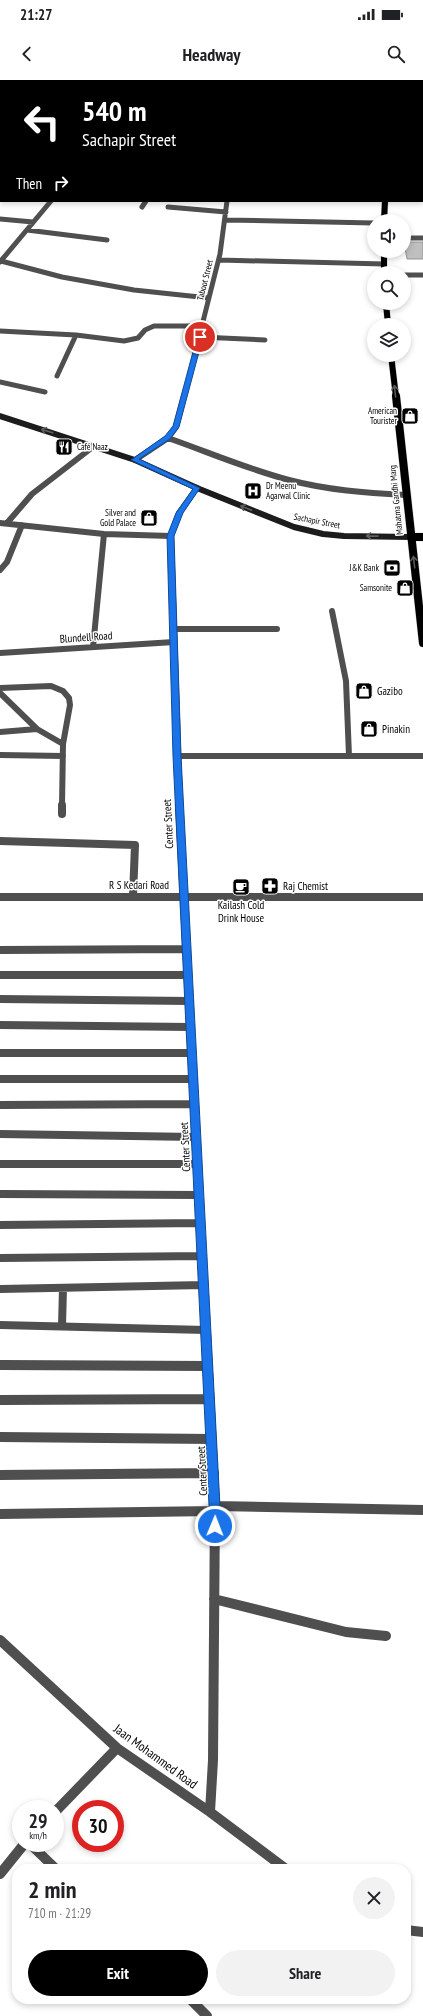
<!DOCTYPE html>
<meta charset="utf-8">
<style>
body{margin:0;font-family:"PT Sans Narrow",sans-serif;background:#f2f2f2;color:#202124;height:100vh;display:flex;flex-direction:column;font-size:15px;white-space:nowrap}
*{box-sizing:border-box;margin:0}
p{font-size:13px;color:#757577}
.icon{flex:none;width:22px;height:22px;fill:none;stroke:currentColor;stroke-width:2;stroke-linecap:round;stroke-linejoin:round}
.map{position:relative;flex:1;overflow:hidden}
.details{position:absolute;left:12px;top:1784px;width:399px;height:140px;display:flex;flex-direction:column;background:#fff;border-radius:16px;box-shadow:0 2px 6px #0003}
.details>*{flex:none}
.banner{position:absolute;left:0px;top:0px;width:423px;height:122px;box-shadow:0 2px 6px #0003;background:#000;color:#fff;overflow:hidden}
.controls{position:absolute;left:367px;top:134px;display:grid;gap:8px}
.controls a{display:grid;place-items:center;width:44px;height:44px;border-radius:50%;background:#fff;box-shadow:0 2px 6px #0003;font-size:20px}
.speed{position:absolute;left:12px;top:1720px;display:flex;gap:8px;font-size:20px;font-weight:700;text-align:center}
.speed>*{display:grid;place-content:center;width:52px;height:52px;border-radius:50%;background:#fff;box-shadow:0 2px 6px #0003;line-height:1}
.speed small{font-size:10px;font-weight:400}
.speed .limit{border:6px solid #d22;background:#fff;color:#111}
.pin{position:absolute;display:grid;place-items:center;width:34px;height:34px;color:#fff;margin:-17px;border:2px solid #fff;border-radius:50%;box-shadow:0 1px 4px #0007}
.me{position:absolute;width:44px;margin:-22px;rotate:1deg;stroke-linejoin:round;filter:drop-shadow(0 0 3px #0008)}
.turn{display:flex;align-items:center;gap:14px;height:84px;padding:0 16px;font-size:18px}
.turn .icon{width:52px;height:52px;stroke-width:2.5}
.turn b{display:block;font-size:28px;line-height:34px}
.then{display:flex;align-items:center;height:38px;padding:0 16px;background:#0003;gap:8px;font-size:15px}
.round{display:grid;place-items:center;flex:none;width:42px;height:42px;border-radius:21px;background:#f2f2f2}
.summary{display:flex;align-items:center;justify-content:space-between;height:68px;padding:0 16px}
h1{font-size:24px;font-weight:700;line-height:30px}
.button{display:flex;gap:8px;margin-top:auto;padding:8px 16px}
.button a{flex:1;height:46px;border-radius:24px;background:#000;color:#fff;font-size:16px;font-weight:700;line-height:46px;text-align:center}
.button a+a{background:#f2f2f2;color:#202124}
.status{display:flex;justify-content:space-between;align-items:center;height:28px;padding:0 20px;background:#fff;direction:ltr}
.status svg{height:11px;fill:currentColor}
header{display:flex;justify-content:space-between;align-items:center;height:52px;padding:0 16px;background:#fff;font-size:18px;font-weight:700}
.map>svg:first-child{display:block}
</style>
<div class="status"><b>21:27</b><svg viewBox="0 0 49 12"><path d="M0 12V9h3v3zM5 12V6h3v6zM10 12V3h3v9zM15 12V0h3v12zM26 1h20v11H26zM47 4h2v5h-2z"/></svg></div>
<header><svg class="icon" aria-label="back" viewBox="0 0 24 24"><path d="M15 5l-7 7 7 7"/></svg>Headway<svg class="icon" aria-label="search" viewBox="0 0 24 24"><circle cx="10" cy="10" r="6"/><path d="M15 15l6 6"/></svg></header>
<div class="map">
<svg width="423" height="1936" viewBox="0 0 423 1936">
<rect width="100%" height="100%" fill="#fff"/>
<path fill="#bfbfbf" stroke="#939393" d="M404 162H423V179H407Z"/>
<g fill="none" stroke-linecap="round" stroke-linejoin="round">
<g stroke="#dbdbdb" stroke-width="7">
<path id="primary-far1" d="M390 0 399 1
M384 141 385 121
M384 171V193
M386 223 388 245
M391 275 396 317"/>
</g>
<g stroke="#dbdbdb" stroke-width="9">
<path id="primary" d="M396 316 423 563
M411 457H423"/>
</g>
<path stroke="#4f4f4f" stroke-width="5" d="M142 127 146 121
M168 127 226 132
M0 139 33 142
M225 140 374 143
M27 150 107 160
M404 158H423
M219 180 384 184
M1 181 62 197 134 210 209 218
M0 182 51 121
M404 195H423
M0 251 76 255 124 261 138 258 145 250 154 246H203
M200 257 265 260
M57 296 76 255
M0 302 45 312
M184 317 220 174 227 121"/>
<path stroke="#4f4f4f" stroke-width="6" d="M168 358C208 372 247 389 289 400 327 410 366 413 406 415
M135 380 168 358 176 347 184 316
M0 443 104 454 171 456
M7 443 32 414 94 366
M0 490 7 482 22 445
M332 531 346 601 349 676
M174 549H277
M93 567 104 454
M0 573 174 562
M0 608 51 606 63 611 69 618 70 625 63 664 62 726
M0 613 37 649 63 664
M0 652 37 649
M0 675 63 676
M177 676H423
M180 726 171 456 179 433 197 408"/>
<path stroke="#4f4f4f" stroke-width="8" d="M179 725 206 1254
M62 734V725
M0 761 135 765 133 816
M0 817H423
M0 870 187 869
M0 895H188
M0 919 190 921
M0 945 191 947
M0 973H192
M0 999H194
M0 1025 195 1024
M0 1054 196 1057
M0 1084H198
M0 1114 199 1115
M0 1145 201 1143
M0 1178 203 1176
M0 1209 204 1205
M0 1245 206 1250
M62 1246 63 1208"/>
<path stroke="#4f4f4f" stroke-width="10" d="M206 1253 215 1426 213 1680 210 1732
M0 1285 208 1286
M0 1320 210 1319
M0 1357 212 1359
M0 1395 214 1393
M215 1426 423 1430
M0 1434 215 1431
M214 1519 346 1552 386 1556
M0 1560 117 1668 210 1732 286 1789
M55 1732 117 1668
M29 1763 56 1789
M0 1794 25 1763
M406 1850 423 1852
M190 1919 207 1936"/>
<path stroke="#1c1c1c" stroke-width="6" d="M0 336 135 380 197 408 294 447 323 454 344 456 411 457"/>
<use href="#primary-far1" stroke="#000" stroke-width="6"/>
<use href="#primary" stroke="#000" stroke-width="8"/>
</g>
<defs><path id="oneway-shaft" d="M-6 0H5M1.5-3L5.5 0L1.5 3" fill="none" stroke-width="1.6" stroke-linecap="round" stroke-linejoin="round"/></defs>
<g stroke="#595959">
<use href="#oneway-shaft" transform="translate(395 311) rotate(-96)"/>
<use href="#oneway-shaft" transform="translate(414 482) rotate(-97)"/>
</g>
<g stroke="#606060">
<use href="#oneway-shaft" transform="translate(47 351) rotate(-162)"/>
<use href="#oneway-shaft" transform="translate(246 428) rotate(-158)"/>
<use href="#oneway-shaft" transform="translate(372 456) rotate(-179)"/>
</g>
<path fill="#1a73e8" stroke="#114b97" d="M200 256 203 257 179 347 170 359 139 379 200 408 183 433 174 456 181 676 221 1446 219 1449H211L210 1446 173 676 167 456 176 433 193 409 131 380 165 356 173 346 197 257Z"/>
<defs>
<g id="shop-square" transform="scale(0.9)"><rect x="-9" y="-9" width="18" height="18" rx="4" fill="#000" stroke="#fff"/><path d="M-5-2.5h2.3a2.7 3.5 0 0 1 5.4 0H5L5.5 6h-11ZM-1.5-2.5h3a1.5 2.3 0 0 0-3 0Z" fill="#fff"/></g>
<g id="restaurant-square" transform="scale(0.9)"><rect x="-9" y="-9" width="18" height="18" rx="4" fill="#000" stroke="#fff"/><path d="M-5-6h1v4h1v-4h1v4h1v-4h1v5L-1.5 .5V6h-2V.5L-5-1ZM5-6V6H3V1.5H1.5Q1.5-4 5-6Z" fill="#fff"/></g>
<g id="hospital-square" transform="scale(0.9)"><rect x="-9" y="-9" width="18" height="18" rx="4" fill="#000" stroke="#fff"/><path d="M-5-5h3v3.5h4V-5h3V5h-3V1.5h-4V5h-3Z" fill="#fff"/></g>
<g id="bank-square" transform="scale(0.9)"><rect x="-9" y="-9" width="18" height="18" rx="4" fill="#000" stroke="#fff"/><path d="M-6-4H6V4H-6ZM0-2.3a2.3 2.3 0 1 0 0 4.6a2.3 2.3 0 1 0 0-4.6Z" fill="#fff"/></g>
<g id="pharmacy-square" transform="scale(0.9)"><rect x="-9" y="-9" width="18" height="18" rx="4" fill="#000" stroke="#fff"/><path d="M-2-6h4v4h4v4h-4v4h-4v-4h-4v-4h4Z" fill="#fff"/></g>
<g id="cafe-square" transform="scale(0.9)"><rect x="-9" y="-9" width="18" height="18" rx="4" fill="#000" stroke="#fff"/><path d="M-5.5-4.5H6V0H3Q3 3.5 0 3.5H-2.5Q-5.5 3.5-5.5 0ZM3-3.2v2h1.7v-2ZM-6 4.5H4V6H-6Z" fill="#fff"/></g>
</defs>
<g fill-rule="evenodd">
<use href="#shop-square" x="410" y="336"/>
<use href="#restaurant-square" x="64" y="367"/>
<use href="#hospital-square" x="253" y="411"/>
<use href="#shop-square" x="149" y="438"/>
<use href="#bank-square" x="392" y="488"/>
<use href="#shop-square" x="405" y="508"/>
<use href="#shop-square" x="364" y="611"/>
<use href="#shop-square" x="369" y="649"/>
<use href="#pharmacy-square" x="270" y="806"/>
<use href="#cafe-square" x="241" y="807"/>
</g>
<g text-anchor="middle" stroke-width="3" stroke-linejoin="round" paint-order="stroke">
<g font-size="9" fill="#000" stroke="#fff">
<text transform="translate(205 200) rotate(-76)" y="3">Taboot Street</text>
<text transform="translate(396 420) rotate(-96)" y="3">Mahatma Gandhi Marg</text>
<text transform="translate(317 441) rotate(11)" y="3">Sachapir Street</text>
</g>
<g font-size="9" fill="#000" stroke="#fff" text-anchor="end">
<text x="397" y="334">American<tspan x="397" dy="10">Tourister</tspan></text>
<text x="77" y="370" text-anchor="start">Café Naaz</text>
<text x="266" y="409" text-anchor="start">Dr Meenu<tspan x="266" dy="10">Agarwal Clinic</tspan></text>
<text x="136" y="436">Silver and<tspan x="136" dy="10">Gold Palace</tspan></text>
<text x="379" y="491">J&amp;K Bank</text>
<text x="392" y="511">Samsonite</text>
</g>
<g font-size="11" fill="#000" stroke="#fff">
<text transform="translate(86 557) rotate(-4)" y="4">Blundell Road</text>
<text transform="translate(168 744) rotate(-93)" y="4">Center Street</text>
<text x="139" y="809">R S Kedari Road</text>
<text transform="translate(185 1067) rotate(-93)" y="4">Center Street</text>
<text transform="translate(202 1391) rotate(-93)" y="4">Center Street</text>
</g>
<g font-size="11" fill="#000" stroke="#fff" text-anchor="start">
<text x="377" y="615">Gazibo</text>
<text x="382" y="653">Pinakin</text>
<text x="283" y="810">Raj Chemist</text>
<text x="241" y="829" text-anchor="middle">Kailash Cold<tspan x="241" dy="13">Drink House</tspan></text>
</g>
<g font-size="13" fill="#000" stroke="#fff">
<text transform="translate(156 1676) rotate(36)" y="5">Jaan Mohammed Road</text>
</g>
</g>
</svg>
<div class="controls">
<a><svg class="icon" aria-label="sound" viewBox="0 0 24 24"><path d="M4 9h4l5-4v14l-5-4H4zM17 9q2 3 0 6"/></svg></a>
<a><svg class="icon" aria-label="search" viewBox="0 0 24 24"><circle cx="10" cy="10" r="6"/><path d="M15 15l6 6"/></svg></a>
<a><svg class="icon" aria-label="layers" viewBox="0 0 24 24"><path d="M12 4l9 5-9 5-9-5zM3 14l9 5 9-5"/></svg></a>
</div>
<div class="speed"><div>29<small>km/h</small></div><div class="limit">30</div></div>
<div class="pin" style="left:200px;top:257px;background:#d93025"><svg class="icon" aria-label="arrive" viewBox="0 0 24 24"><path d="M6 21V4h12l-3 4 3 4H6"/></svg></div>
<svg class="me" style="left:215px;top:1446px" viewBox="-20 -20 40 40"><circle r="17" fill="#1a73e8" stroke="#fff" stroke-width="3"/><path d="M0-11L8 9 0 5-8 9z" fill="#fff"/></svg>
<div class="banner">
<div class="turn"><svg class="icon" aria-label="left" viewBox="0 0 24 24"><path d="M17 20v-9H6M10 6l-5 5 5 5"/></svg><div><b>540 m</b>Sachapir Street</div></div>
<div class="then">Then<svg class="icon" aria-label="right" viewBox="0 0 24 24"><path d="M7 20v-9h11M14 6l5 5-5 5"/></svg></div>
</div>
<section class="details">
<div class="summary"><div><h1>2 min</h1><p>710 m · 21:29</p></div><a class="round"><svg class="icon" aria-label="close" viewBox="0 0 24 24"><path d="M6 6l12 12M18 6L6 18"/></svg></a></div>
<div class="button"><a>Exit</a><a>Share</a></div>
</section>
</div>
